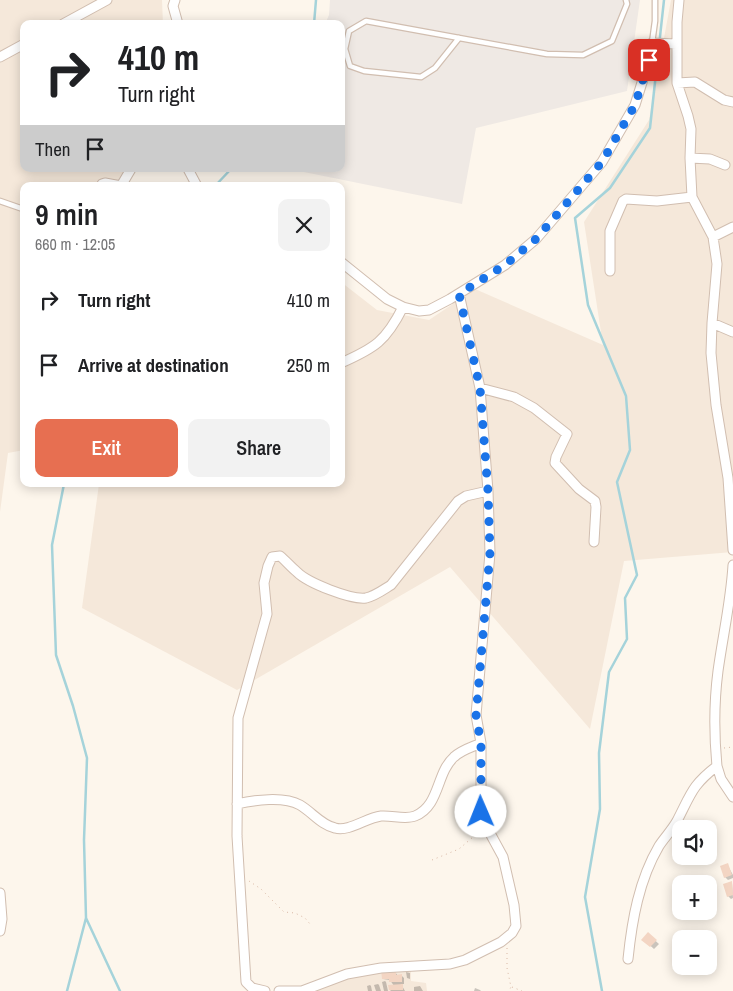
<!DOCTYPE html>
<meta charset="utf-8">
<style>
body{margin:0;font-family:"Archivo Narrow",sans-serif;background:#f2f2f2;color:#202124;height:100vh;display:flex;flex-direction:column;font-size:19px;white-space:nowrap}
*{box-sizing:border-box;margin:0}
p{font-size:16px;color:#757577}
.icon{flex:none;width:28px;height:28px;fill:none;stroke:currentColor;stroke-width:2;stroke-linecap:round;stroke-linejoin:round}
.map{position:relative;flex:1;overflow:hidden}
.details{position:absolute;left:20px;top:182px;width:325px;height:305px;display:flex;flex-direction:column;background:#fff;border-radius:10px;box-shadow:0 2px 12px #0003}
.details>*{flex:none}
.banner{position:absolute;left:20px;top:20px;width:325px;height:152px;border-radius:10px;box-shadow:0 2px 12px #0003;background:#fff;color:#202124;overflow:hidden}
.tools{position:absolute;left:672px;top:820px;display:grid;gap:10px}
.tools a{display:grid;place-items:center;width:45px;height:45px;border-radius:10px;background:#fff;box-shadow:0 2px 12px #0003;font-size:25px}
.pin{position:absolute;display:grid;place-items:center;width:42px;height:42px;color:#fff;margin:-21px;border-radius:10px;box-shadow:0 2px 8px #0006}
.me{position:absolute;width:55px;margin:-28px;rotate:359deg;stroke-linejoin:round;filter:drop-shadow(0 0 4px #0008)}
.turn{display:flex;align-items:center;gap:18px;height:105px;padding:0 15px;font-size:22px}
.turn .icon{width:65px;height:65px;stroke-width:2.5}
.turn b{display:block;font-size:35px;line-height:42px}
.then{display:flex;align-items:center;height:48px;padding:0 15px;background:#0003;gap:10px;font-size:19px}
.round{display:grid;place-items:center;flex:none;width:52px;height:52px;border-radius:10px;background:#f2f2f2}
.summary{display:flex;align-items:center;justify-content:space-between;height:85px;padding:0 15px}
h1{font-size:30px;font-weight:600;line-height:38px}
.button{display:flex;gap:10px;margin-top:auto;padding:10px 15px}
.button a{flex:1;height:58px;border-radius:10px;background:#e76f51;color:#fff;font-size:20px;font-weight:600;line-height:58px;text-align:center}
.button a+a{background:#f2f2f2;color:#202124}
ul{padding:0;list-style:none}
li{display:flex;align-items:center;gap:15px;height:65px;padding:0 15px}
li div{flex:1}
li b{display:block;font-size:19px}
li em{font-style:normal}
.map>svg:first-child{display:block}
</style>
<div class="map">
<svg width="733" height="991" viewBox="0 0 733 991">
<rect width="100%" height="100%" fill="#fdf6ec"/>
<path fill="#f5e8da" d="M0 0H162L163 24H24V169H127L124 182 127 186H24V450L8 453 0 512Z
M671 0H733V552L624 561 590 729 450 567 237 690 82 608 99 484H341V282L377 310 429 320 475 289 603 345 584 222 649 120Z
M411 966V981L426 983 427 991H313L349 977Z"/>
<path fill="#efe9e4" d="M330 0H640L627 91 476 128 462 204 289 169H341V24H325L329 15Z"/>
<path fill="#0003" d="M727 864 733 875V878L728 880 725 877Z
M732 883 733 898 731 899 728 896Z
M648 934 659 944 654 949 643 939Z
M395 972 398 976 401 975 404 978V984H401L405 991H391L390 990 394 986 390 980 383 979Z
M406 972 410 973V979L407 978Z
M385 981 386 982 388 991H384L382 982Z
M378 984 379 985 381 991H376L374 985Z
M370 985 371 986 372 991H368L367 986Z
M420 986 423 991H414V987Z
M475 988 480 990 481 991H474Z"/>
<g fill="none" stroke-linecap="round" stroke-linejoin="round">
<path stroke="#a5d3da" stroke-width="2.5" d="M314 24 316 0
M215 186 231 169
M64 484 52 545 56 655 73 706 87 758 84 840 86 918 67 991
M86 918 120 991
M602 991 585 897 600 809 599 753 609 672 627 639 625 598 637 575 617 482 630 450 626 396 588 305 575 218 610 188 650 128 664 0"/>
</g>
<path fill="#f3d5c3" d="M728 863 732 875 724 878 720 866Z
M732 881 733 895 727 897 723 884Z
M648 932 657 940 650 947 641 940Z
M381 969 396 970V975L402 974V982H389V979H382Z
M403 984V990H389L388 985Z"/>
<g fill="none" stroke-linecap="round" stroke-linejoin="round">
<g stroke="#d1beb0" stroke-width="7">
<path id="lane" d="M459 38 435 68 421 77 364 71 350 66 345 49 349 31 366 21 547 54 583 55 612 41 627 4 626 0
M652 43 655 21V0
M0 201 23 209"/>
</g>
<g stroke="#d1beb0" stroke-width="11">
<path id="street" d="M175 0 173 6 178 24
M679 0 677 22V83L688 116 691 129 690 158 692 197 713 237 717 264 712 323 711 353 716 405 728 478 733 550
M63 24 107 0
M0 57 24 44
M677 83 695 82 724 100 733 102
M690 158 710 159 725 165
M188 169 197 186
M101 186 102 184 105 183 121 186 131 169
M713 237 733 227
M341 262 387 299 403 307 419 311 429 310 450 299 505 265 536 239 602 162 635 105 649 60 652 43 676 44
M610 271V231L623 201 626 199 657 201 692 197
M712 323 733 332
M341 363C375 348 386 341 403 307
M480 388 514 397 534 408 567 434 556 457 555 463 579 489 595 501 596 507 594 542
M717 766 721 779 733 797
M237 804C254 800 284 796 300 805 312 812 321 825 335 828 349 832 366 818 381 816 392 815 405 820 415 816 440 806 436 773 454 757 461 750 472 747 481 743
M0 893 2 919 0 931
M628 959C632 920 639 880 659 846 665 837 672 830 677 821 691 794 692 785 717 766 714 735 714 702 718 671 723 635 731 600 733 565
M265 991 252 988 246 982 237 836 238 718 267 614 264 583 268 566 272 557 280 556C286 561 291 567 297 572 308 583 351 600 366 598 375 596 383 590 391 585L458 501 466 496 488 491
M279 991H302L347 974 381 968 450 964 465 960 501 942 512 933 516 926 514 905 503 857 485 824 481 812V743L476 715 490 553 488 491 480 388 459 294"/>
</g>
<path stroke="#d9b8a5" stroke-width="1" stroke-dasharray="1 4" stroke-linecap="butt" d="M163 486 167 484
M724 748 733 747
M432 860 459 849 480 831
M249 881 261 889 284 912 295 913 305 918 310 924
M507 948V968L511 987 509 991
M512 987 522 991"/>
<use href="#lane" stroke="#fff" stroke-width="4.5"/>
<use href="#street" stroke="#fff" stroke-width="9"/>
</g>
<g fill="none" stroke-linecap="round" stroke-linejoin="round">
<path stroke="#1a73e8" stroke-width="9" stroke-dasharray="0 16.2" d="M481 812V743L476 716 490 553 488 491 480 388 459 294 505 265 536 239 602 162 635 105 649 60"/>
</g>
</svg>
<div class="tools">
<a><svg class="icon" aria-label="sound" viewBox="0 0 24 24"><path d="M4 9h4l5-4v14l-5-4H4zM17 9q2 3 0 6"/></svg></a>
<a>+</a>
<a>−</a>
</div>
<div class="pin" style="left:649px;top:60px;background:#d93025"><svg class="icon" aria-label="arrive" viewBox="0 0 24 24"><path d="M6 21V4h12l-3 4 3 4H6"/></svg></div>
<svg class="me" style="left:481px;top:812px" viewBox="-20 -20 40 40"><circle r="19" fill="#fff"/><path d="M0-13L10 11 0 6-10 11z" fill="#1a73e8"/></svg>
<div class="banner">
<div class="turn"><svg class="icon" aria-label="right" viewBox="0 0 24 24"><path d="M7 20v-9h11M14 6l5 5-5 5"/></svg><div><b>410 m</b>Turn right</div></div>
<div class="then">Then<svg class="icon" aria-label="arrive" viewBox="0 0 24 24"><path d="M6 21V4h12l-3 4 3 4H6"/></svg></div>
</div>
<section class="details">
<div class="summary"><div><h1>9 min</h1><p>660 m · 12:05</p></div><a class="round"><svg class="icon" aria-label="close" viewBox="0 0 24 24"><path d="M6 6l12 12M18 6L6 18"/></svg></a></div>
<ul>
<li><svg class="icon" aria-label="right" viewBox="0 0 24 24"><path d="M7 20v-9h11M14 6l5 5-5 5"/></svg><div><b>Turn right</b></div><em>410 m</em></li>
<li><svg class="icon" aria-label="arrive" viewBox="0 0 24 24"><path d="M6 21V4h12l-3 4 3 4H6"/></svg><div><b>Arrive at destination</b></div><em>250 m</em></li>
</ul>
<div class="button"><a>Exit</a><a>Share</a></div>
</section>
</div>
